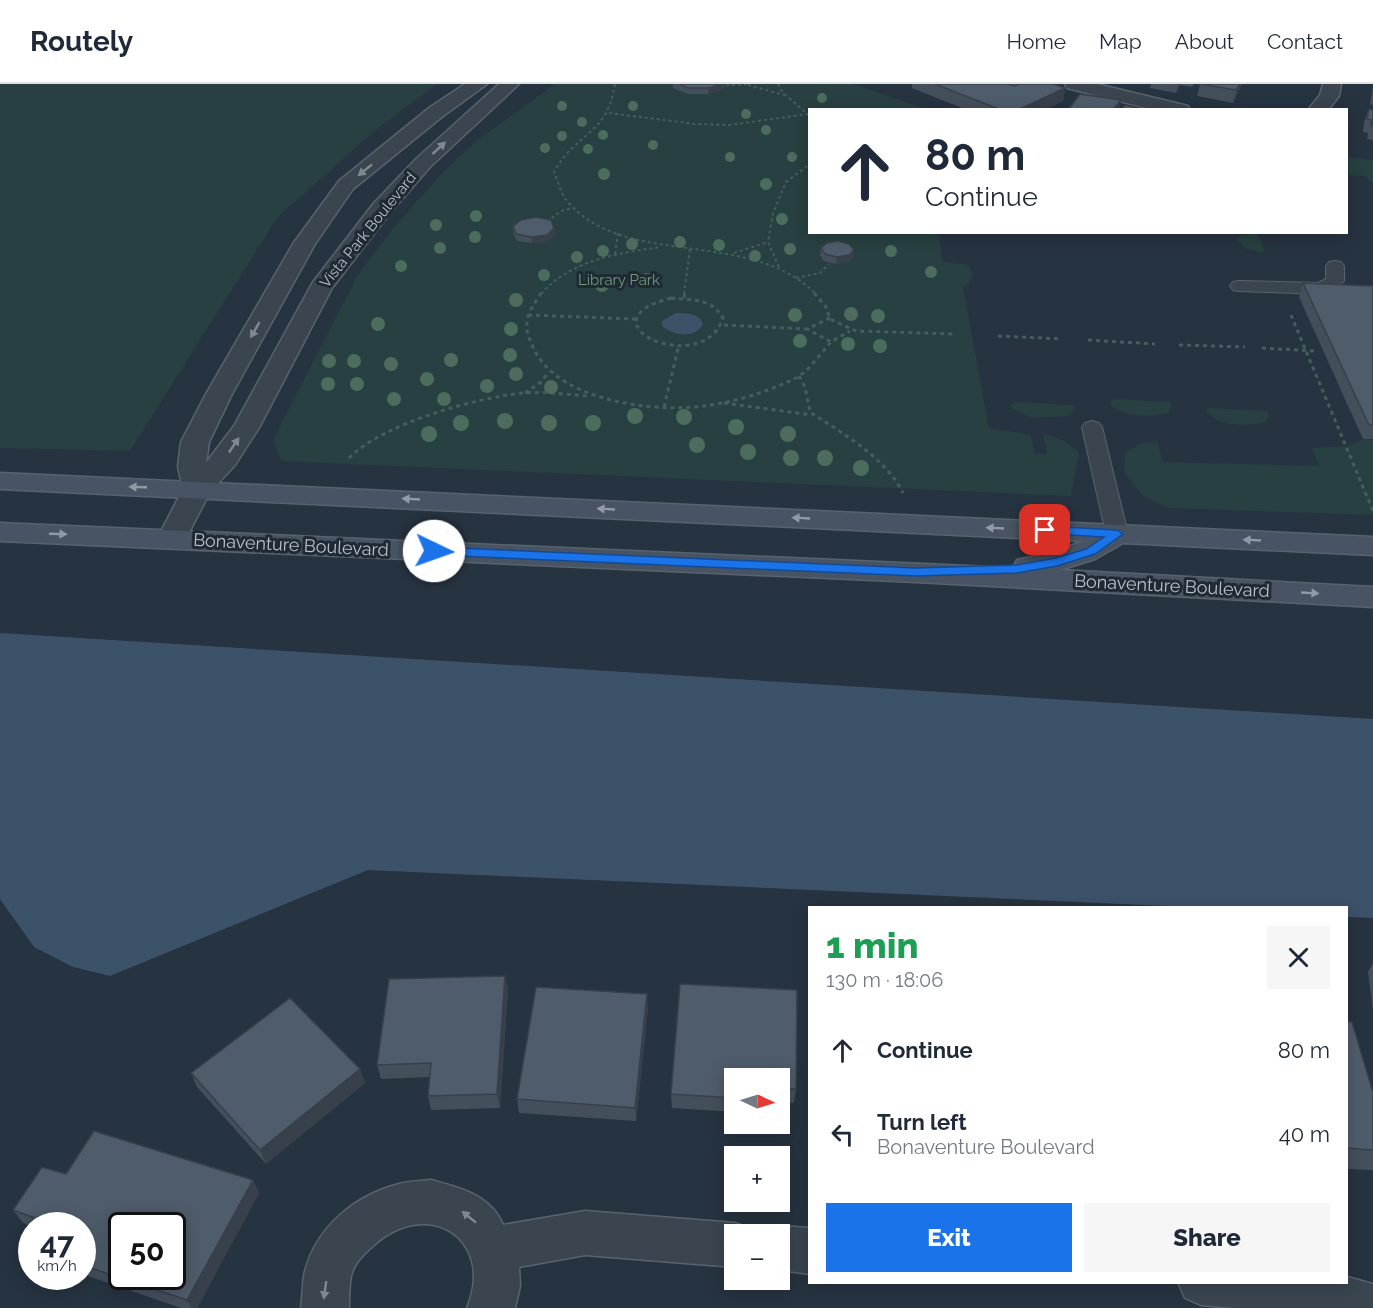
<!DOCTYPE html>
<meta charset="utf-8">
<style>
body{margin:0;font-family:Raleway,sans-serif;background:#f6f6f7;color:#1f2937;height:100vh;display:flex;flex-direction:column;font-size:22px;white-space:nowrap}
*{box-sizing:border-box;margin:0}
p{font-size:20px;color:#747a83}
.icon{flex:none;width:33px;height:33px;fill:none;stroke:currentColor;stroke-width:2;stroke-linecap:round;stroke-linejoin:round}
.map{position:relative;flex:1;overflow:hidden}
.panel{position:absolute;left:808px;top:822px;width:540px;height:378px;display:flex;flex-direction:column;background:#fff;border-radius:0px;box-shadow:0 3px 15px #0003}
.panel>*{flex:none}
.hud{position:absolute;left:808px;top:24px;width:540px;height:126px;border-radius:0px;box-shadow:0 3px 15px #0003;background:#fff;color:#1f2937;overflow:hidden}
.needle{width:39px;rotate:94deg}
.controls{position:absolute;left:724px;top:984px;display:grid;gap:12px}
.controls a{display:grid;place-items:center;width:66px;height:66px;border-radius:0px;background:#fff;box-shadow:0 3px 15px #0003;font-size:30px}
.speed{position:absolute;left:18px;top:1128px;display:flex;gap:12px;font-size:30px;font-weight:700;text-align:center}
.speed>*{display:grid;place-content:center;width:78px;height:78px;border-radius:50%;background:#fff;box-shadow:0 3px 15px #0003;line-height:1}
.speed small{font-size:15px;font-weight:400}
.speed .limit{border:3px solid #111;border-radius:9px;background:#fff;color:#111}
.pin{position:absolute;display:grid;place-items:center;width:51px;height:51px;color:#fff;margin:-26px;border-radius:12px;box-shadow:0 3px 9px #0006}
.me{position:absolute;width:66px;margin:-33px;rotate:93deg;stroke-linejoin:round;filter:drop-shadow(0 0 4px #0008)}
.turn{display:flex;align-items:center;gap:21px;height:126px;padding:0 18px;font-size:27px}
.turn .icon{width:78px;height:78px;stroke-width:2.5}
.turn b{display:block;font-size:42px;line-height:51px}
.round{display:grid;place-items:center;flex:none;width:63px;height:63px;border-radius:0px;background:#f6f6f7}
.summary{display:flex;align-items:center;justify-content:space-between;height:102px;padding:0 18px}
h1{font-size:36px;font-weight:800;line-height:45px;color:#1e9e55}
.cta{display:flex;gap:12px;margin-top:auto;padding:12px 18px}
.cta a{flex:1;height:69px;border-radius:0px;background:#1a73e8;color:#fff;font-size:24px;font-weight:800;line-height:69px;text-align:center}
.cta a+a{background:#f6f6f7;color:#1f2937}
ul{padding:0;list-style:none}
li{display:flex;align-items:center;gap:18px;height:84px;padding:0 18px}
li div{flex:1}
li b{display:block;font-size:22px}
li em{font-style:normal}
header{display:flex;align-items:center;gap:36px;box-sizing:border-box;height:84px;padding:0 30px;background:#fff;border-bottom:2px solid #e0e1e3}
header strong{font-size:28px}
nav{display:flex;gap:33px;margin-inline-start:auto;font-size:21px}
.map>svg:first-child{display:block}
</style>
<header>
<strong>Routely</strong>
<nav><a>Home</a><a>Map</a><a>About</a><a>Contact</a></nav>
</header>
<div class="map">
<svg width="1373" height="1224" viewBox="0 0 1373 1224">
<rect width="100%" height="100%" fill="#263340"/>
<path fill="#284041" d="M0 0H437L378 44 277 134 130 367 0 364Z
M555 0H853L926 25 810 26V148L939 149 942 177 968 181 973 190 969 200 963 203 989 344 1031 351 1035 370H1047L1043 351C1057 351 1068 359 1079 368L1071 412 281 377 273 356 357 192 395 142 444 87 475 58Z
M1347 73 1373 76V101L1366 92 1347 91Z
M1257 149 1265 169 1247 165 1237 157 1241 150Z
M1113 315 1170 318 1172 321 1168 329C1151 333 1119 335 1109 318Z
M1015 318 1072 321 1075 324 1069 332 1033 334 1012 325 1010 321Z
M1208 324 1267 327 1269 330 1266 338C1247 342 1217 344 1205 326Z
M1363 355 1373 356V431L1168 424 1143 412 1124 388 1125 369 1139 360 1157 357 1163 378 1319 382 1312 364 1349 362Z"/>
<path fill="#3c5269" d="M676 229C687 229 699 229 703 240 695 255 674 252 662 242V237Z
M0 549 1373 635V834L1347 833V824L1189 823 368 786 110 892 73 883 34 863 0 815Z"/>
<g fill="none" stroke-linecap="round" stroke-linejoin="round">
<g stroke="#58636d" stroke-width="2">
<path id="lane" d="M1335 177 1341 178 1344 182V197L1328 209 1322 210 1239 207 1233 206 1230 202 1233 198 1239 197 1318 199 1326 195V182L1329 178Z
M1092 337 1099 339 1102 343 1128 450 1125 455 1117 457 1109 455 1106 450 1082 343 1085 339Z"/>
</g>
<g stroke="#58636d" stroke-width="3">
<path id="street" d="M465 0H487L443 32 353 105 315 160 232 310 209 358 206 379 234 342 313 198 374 119 416 75 499 0H519L430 83 390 129 332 204 260 342 235 381 210 408 182 462 172 464 162 462 157 455 183 405 178 383 181 358 206 310 293 160 339 97 429 24Z
M1065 0H1097L1188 22 1190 26H1155L1067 4Z
M1323 0H1341L1339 12 1328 26H1308L1320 11Z
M431 1096C460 1104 491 1111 503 1141L585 1127 735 1139 751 1145 753 1150H735V1183L585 1171 519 1183 520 1202 515 1224H467C496 1154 427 1112 373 1162 364 1170 354 1179 351 1192 349 1202 349 1214 349 1224H301C303 1212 302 1199 305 1187 317 1142 356 1111 399 1100 409 1097 421 1097 431 1096Z
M780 1142 810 1144V1190L780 1186V1150H763Z
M1347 1193 1373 1200V1224H1234L1201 1221 1185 1214 1178 1198H1347Z"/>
</g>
<g stroke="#58636d" stroke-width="3">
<path id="secondary" d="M0 389 1373 453V471L1123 459 1095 475 1060 486 1373 503V523L916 498 0 457V439L1013 484 1017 476 1057 467 1083 457 0 405Z"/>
</g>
<path stroke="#465d5e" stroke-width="2" stroke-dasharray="3 3" stroke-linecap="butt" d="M615 0C607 52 576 48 554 88 558 97 561 110 567 117 625 186 749 143 816 210
M778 0 783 9 810 32
M748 1 784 11
M720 2 749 0
M609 29 695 40 729 41 808 30
M547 138 561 127 573 124
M734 169 768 158
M615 170 618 149
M779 183 768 158 773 129 786 98 810 80
M796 194 820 189 829 180
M541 210C570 176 619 169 661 163
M684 210 690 165"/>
<path stroke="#465d5e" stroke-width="3" stroke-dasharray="4 4" stroke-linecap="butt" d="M541 209C537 216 530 225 528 233 525 244 528 253 533 263 556 315 644 327 695 323 729 320 765 309 796 294 809 287 821 269 831 258
M814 209 826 223 830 235 856 247 955 250
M671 214C691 216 712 214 723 234 703 296 576 238 671 214Z
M684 214 685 209
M528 231 635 235
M1291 231 1373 427
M830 234 807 245 831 258 850 247
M724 241 807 245
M998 252 1062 255
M1088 256 1155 260
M1179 261 1245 263
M1262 264 1315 267
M799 292 805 303 810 328C843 350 885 373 903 409
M525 309 541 298 549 288
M724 319 812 331
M664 323 679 261
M349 374C382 340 477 313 524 309 546 307 568 311 589 312"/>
<use href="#lane" fill="#3a4550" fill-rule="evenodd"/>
<use href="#street" fill="#3a4550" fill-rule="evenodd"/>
<use href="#secondary" fill="#485463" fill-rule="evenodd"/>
</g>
<g fill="#4e6c5d">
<circle cx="822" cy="14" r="5"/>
<circle cx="562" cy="22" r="5"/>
<circle cx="633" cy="22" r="5"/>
<circle cx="746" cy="30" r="5"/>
<circle cx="582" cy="38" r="5"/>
<circle cx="766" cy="46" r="5"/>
<circle cx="603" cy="51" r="5"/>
<circle cx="562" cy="52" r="5"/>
<circle cx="653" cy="61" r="5"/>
<circle cx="545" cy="64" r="5"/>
<circle cx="588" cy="65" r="5"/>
<circle cx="730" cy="73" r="5"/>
<circle cx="792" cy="73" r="5"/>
<circle cx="604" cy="90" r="6"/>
<circle cx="766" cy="100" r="6"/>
<circle cx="476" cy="132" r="6"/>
<circle cx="782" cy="135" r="6"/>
<circle cx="436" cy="141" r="6"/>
<circle cx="475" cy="153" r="6"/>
<circle cx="680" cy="158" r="6"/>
<circle cx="632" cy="160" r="6"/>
<circle cx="719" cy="161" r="6"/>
<circle cx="440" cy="164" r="6"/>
<circle cx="790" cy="165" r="6"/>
<circle cx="603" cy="167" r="6"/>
<circle cx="891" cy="167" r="6"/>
<circle cx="755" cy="172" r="6"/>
<circle cx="577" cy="173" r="6"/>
<circle cx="401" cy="182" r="6"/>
<circle cx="931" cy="188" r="6"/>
<circle cx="544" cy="191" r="6"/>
<circle cx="647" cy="195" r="6"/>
<circle cx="602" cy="201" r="7"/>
<circle cx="516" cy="216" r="7"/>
<circle cx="851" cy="230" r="7"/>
<circle cx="795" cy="231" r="7"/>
<circle cx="878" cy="232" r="7"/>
<circle cx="378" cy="240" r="7"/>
<circle cx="511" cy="245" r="7"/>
<circle cx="800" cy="257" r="7"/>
<circle cx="848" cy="260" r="7"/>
<circle cx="880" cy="262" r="7"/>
<circle cx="510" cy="271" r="7"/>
<circle cx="451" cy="276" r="7"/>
<circle cx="329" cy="277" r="7"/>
<circle cx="354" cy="277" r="7"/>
<circle cx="391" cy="280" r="7"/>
<circle cx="516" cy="290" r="7"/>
<circle cx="427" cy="295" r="7"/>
<circle cx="328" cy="300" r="7"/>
<circle cx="357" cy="300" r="7"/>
<circle cx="487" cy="302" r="7"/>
<circle cx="551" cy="303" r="7"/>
<circle cx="394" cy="315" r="7"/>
<circle cx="444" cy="315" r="7"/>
<circle cx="635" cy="332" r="8"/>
<circle cx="684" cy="333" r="8"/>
<circle cx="505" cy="337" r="8"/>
<circle cx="461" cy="339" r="8"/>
<circle cx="549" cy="339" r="8"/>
<circle cx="593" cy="339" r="8"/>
<circle cx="736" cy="343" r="8"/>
<circle cx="429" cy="350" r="8"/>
<circle cx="788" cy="350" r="8"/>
<circle cx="697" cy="361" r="8"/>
<circle cx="748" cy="368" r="8"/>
<circle cx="791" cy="374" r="8"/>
<circle cx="825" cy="374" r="8"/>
<circle cx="861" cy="384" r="8"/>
</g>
<path fill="#444f5c" d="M673 0H725L724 5 708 10H688L673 4Z
M912 0H1053L1065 4 1063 17 1043 26H967L912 4Z
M1151 0H1194L1192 3 1180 1 1176 9 1150 4Z
M1200 0H1242L1233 19 1197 12Z
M1373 3V21L1370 20Z
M1369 25 1373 26V56L1367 55 1368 49 1363 48 1364 38Z
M513 142 554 144 555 150 547 158 532 159 517 157 513 149Z
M821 164 854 166V173L848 178 836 180 824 177 820 171Z
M1303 199 1373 202V355H1363L1299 213Z
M1373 879V926L1368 888Z
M505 892 508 906 500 1024 431 1026 428 1012 430 993 381 995 377 981Z
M680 900 796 1005 794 1019 780 1018V994H735V1028L672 1024 671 1010Z
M648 924 636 1037 519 1029 517 1015Z
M1347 938 1373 1009V1086L1347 1085Z
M360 985 365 999 266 1080 197 1003 191 989Z
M66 1090 253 1096 259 1109 197 1224H181L82 1190V1142H32V1173L28 1172 19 1159 30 1142 23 1139 13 1126Z"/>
<path fill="#37404b" d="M721 0H725L724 5 708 10 709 4Z
M1178 0H1181L1176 9Z
M1240 0H1242L1233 19 1236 6Z
M1065 4 1063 17 1043 26H1018Z
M1121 16 1119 26H1113Z
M554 144 555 150 547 158 532 159 531 153Z
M854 166V173L848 178 836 180 837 173Z
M505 892 508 906 500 1024 497 1010Z
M647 910 648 924 636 1037 635 1024Z
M360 985 365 999 266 1080 260 1066Z
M253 1096 259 1109 197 1224H192L187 1216Z"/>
<path fill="#4f5c6b" stroke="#37404b" stroke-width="1.5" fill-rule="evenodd" d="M679 0H721L709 4H688Z
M935 0H1008L1014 2 1019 0H1053L1065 4 1018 26H1001Z
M1200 0H1240L1236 6Z
M1080 10 1121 16 1113 26H1068Z
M1125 21 1147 26H1121Z
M1369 25 1373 26V42H1371L1372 36 1367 35Z
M536 133 551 136 554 144 547 151 531 153 516 150 513 142 521 136Z
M838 157 849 160 854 166 849 171 837 173 825 170 821 164 827 159Z
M1303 199 1373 202V341H1369Z
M505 892 497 1010 428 1012 431 979 377 981 389 895Z
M680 900 797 906 796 1005 780 1004V994H735V1014L671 1010Z
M536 903 647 910 635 1024 517 1015Z
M290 914 360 985 260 1066 191 989Z
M1347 938H1352L1373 1009V1066L1347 1064Z
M94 1047 253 1096 187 1216 82 1181V1142H32V1163L19 1159 35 1134 13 1126 42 1083 66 1090ZM122 1142H172V1192H122Z"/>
<defs><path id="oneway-solid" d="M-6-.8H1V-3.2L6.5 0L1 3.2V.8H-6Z" transform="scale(1.5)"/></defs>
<g fill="#7f8993">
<use href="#oneway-solid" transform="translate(439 64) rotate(-43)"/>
<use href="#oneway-solid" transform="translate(365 86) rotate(141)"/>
<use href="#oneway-solid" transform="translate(255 246) rotate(120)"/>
<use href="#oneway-solid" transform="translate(234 361) rotate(-56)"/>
<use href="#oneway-solid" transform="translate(469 1133) rotate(-141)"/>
<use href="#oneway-solid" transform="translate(325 1206) rotate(98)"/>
</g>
<g fill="#909aa6">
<use href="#oneway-solid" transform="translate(138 403) rotate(-178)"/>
<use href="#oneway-solid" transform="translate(411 415) rotate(-177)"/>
<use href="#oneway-solid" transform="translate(606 425) rotate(-177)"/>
<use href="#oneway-solid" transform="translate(801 434) rotate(-177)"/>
<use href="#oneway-solid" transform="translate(995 444) rotate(-177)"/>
<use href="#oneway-solid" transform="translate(58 450) rotate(2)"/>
<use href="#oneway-solid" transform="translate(1252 456) rotate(-177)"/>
<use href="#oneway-solid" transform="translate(1310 509) rotate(3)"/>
</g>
<path fill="#1a73e8" stroke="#114b97" stroke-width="1.5" d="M1045 442 1117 446 1123 450 1095 470 1057 482 1017 489 916 492 434 471 428 467 434 463 916 484 1017 481 1056 474 1086 465 1104 453 1041 449V444Z"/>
<g text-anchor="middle" stroke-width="6" stroke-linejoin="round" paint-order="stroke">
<g font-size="15" fill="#b7c0ca" stroke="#1f2a35">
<text transform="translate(368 146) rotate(-51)" y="5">Vista Park Boulevard</text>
</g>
<g font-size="15" fill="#6e9b75" stroke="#1f2a35">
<text x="619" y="201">Library Park</text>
</g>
<g font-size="18" fill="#b7c0ca" stroke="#1f2a35">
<text transform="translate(291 461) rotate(3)" y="6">Bonaventure Boulevard</text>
<text transform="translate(1172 502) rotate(3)" y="6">Bonaventure Boulevard</text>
</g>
</g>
</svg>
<div class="controls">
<a><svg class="needle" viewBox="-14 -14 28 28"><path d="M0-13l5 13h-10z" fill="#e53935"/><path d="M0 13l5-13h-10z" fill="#747a83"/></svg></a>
<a>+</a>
<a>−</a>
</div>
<div class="speed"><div>47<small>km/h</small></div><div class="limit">50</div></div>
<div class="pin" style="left:1045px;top:446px;background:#d93025"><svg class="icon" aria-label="arrive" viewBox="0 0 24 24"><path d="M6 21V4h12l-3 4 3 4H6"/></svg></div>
<svg class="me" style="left:434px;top:467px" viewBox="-20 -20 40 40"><circle r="19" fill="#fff"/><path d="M0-13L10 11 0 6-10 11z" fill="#1a73e8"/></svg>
<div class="hud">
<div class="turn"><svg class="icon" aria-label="ahead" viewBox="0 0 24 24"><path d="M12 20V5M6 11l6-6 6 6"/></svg><div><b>80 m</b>Continue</div></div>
</div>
<section class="panel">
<div class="summary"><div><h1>1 min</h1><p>130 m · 18:06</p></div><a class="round"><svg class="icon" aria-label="close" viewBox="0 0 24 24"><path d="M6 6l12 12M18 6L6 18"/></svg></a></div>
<ul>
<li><svg class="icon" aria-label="ahead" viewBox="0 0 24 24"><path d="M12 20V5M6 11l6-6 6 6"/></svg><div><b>Continue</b></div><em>80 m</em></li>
<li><svg class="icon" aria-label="left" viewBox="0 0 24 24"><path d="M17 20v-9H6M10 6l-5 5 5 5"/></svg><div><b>Turn left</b><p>Bonaventure Boulevard</p></div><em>40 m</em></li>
</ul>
<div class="cta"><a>Exit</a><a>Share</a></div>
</section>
</div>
